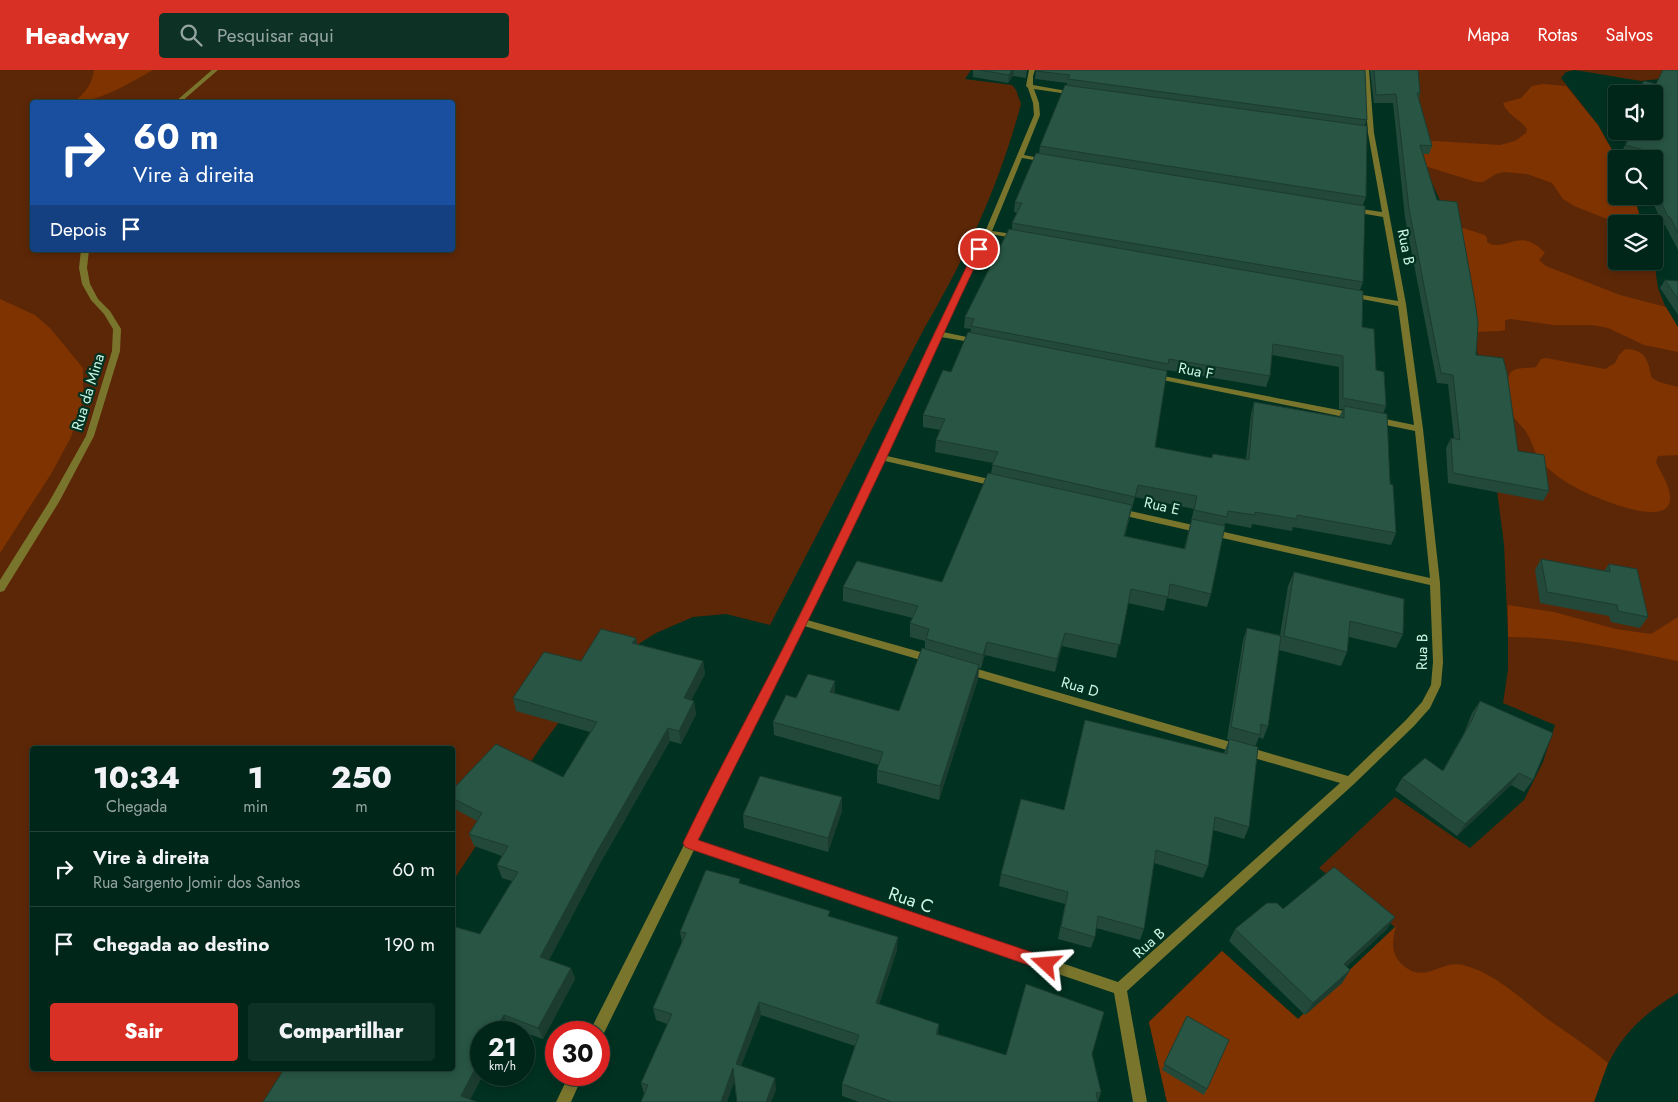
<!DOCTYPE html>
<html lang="pt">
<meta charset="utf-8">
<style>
body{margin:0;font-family:Jost,sans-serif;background:#0e3126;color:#f1f3f6;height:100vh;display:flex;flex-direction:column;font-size:19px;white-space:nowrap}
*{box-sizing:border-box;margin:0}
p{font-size:16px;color:#95a5a2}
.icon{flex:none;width:28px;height:28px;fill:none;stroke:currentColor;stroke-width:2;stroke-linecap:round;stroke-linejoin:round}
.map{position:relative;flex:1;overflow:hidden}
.side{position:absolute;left:30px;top:676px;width:425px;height:325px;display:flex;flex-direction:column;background:#002519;border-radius:5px;box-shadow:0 2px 8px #0003,0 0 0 1px #224238}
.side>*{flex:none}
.banner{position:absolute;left:30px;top:30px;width:425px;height:152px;border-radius:5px;box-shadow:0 2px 8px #0003,0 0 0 1px #224238;background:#1a4fa0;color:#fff;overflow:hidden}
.fabs{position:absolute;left:1608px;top:15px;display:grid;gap:10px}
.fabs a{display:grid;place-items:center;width:55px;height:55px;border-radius:5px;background:#002519;box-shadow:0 2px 8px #0003,0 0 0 1px #224238;font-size:25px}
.speed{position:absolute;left:470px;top:951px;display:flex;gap:10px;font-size:25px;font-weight:700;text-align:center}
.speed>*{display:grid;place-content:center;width:65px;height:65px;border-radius:50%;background:#002519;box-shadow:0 2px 8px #0003,0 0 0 1px #224238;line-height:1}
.speed small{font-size:12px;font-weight:400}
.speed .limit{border:8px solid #d22;background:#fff;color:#111}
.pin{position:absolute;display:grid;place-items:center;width:42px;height:42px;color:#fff;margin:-21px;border:2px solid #fff;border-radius:50%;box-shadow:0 1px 5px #0007}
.me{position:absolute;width:55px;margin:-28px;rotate:289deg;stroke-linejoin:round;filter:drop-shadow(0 0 4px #0008)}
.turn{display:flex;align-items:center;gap:18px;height:105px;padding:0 20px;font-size:22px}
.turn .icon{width:65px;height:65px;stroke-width:2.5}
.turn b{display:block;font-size:35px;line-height:42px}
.then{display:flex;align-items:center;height:48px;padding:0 20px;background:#0003;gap:10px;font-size:19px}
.eta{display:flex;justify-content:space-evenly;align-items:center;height:85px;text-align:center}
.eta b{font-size:30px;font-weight:800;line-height:35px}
.primary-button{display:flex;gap:10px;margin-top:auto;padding:10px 20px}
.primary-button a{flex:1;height:58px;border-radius:5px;background:#d93025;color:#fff;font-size:20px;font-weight:800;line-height:58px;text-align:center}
.primary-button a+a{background:#0e3126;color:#f1f3f6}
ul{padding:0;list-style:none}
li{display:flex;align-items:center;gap:15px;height:75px;padding:0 20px;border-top:1px solid #224238}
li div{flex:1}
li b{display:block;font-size:19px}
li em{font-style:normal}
header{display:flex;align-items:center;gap:30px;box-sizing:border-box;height:70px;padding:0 25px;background:#d93025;color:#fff}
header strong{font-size:24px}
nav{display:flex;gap:28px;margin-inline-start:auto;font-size:18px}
.search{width:350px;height:45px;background:#0e3126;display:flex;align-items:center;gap:12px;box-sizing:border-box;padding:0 18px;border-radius:5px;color:#95a5a2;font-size:19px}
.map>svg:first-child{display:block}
</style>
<header>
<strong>Headway</strong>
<div class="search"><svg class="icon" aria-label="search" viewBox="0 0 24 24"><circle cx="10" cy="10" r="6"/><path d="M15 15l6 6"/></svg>Pesquisar aqui</div>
<nav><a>Mapa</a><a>Rotas</a><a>Salvos</a></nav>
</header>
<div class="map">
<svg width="1678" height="1032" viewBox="0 0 1678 1032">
<rect width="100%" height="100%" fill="#003121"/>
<path fill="#5c2707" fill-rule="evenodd" d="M0 0H971L965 9 1012 15 1016 20 1021 34C1000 113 966 187 925 257L770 555 726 544 693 547 656 563 621 585 579 625 542 675 453 811 452 679H32V999H323L300 1032H0ZM32 32H452V180H32Z
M1415 0H1674L1659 9 1641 11 1575 0 1566 2 1561 8 1598 55 1617 89 1616 126H1634L1642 154H1616V191H1654L1658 218 1667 241 1678 258V923C1631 951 1609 979 1594 1032H1167L1149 952 1222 881 1298 949 1395 857 1319 798 1395 727 1470 778 1524 730 1543 692 1555 655 1503 633 1508 600V567L1504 474 1486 337 1469 230 1454 161 1422 91Z"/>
<path fill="#7f3301" d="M94 0H153C132 12 97 33 73 32 85 24 92 14 94 0Z
M1543 14 1566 16 1598 55 1617 89 1616 126H1634L1642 154H1620L1574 136 1563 129 1552 113 1527 104 1504 102 1496 104 1483 112H1476L1425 96 1418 70 1500 75 1515 71 1526 63 1527 59C1520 49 1507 45 1503 33L1521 28 1532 16Z
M1460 157 1485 165 1487 168V172C1505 184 1520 155 1545 183L1539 190 1546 196 1620 225 1666 237 1678 257V282L1644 275 1608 258 1592 255H1553L1511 249 1505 250V260L1501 261 1473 262Z
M0 229 35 245 50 258 83 298V322L80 343 70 369 51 404 0 483Z
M1625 279C1648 280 1647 291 1652 308L1659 312 1678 317V385L1658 386 1656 392C1661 403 1674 422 1669 434 1660 457 1586 424 1571 415 1564 411 1556 405 1550 400 1532 386 1535 373 1524 359 1509 341 1503 341 1507 316 1508 312 1508 305 1511 302 1517 296 1529 299 1536 297L1541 289 1546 288 1605 299 1615 293 1619 285Z
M1508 535 1554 542 1616 559 1651 564 1678 547V591C1622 580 1566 567 1508 567Z
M1396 856C1391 875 1391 888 1408 899 1427 911 1443 890 1463 895 1495 903 1520 928 1546 948 1567 963 1588 976 1608 993L1594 1032H1167L1149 952 1222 881 1298 949Z"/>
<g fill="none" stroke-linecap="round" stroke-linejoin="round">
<path fill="#79752d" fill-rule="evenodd" d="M212 0H218L181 32H175Z
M1029 0H1035L1033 6V15L1078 23 1075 25 1034 19 1039 33 1040 45 1024 85 1049 90 1046 92 1022 88 992 161 1019 165 1023 167 1019 169 990 164 943 262 976 269 980 271 976 273 941 267 887 386 998 411 1003 414 998 417 885 391 807 550 931 585 935 586 936 589 935 592 931 593 804 556 698 771 1118 912 1340 713 967 604 963 603 962 600 963 597 967 596 1348 706 1406 650 1422 632 1431 615 1433 592 1430 515 1117 444 1112 441 1117 438 1430 508 1415 361 1376 353 1372 350 1376 347 1414 355 1398 236 1351 227 1347 225 1351 223 1398 231 1383 147 1354 142 1351 140 1354 138 1382 142 1368 63 1363 0H1369L1374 63 1406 234 1423 359 1440 513 1443 592 1441 615 1430 638 1414 656 1354 714 1127 921 1147 1032H1133L1114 923 694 780 602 967 599 968V962H590L592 957 684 775 685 769H687L878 388 934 264 985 162 1034 45 1033 33 1028 18 1026 16Z
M81 180H89L87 198 90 214 98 229 110 241 121 259 120 281 94 366 59 432 4 521 0 522V510L49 432 86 366 112 281 113 259 104 244 91 230 82 214 79 198Z
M1150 304H1153L1354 343 1358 346 1354 349 1153 308H1150Z
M569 1005H583L571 1032H556Z"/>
</g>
<path fill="#22493a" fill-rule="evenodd" d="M973 0H1027L1026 8 1013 6 1008 13 973 7Z
M1036 0 1367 50 1365 55 1366 127 1363 135V212L1360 220 1362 257 1376 300 1386 336 1383 344 1396 463 1391 475 1293 457 1292 461 1252 454 1251 458 1225 453 1211 524 1207 537 1167 528 1164 541 1128 533 1116 588 1062 576 1055 602 985 585 981 598H979L978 609 939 730 877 713V700L879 695 774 665 773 652 796 628 835 611V624L899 641 925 579V571L910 567V553L913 548 843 531V517L942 512 991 403 993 393 935 382 936 370 940 360 923 357V345L951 302 970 263 971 259 964 258 965 247 1012 160V153L1017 143 1014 142 1015 132 1039 83 1040 76 1067 15V13L1035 9ZM1272 285 1339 297V339H1343L1339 347 1254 332 1251 344 1246 389 1213 384 1211 388 1155 377 1167 300 1266 317 1270 306ZM1135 427 1194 439 1184 479 1125 466Z
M1370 0H1418L1420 23 1419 29 1432 76 1429 84H1423L1476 285 1518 381 1549 421 1543 431 1448 413 1446 378 1451 368 1454 369 1448 314 1437 313 1405 148 1393 33H1374Z
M1678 0V180L1665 155H1663L1650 126H1654V89H1644L1621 83 1628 69 1609 65 1616 52V61H1654L1656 14Z
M1665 210 1678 211V245L1660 218Z
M1541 489 1604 501 1609 494 1648 547 1640 558 1611 552 1609 546 1540 533 1535 500Z
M1294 502 1403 564 1396 578 1349 567 1347 582 1341 596 1279 580 1268 656 1263 669 1259 667 1255 677 1249 757 1244 769 1213 760 1208 796 1203 808 1154 793 1144 859 1140 870 1096 858 1095 867 1091 878 1058 869 1065 834 999 816 1001 804 1064 740 1224 683 1229 670 1227 669 1243 570 1247 558 1280 565 1288 516Z
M636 568 637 574 703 591 705 604 691 630 694 631 696 644 681 674 670 671 598 797 549 890 571 898 575 909 543 969 509 957 506 962H481V1005H483L470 1029 263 1032 480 864 512 811 502 808 497 795 502 786 474 776 469 764 477 751 453 738 452 720 563 707 590 662 516 641 513 628 581 591Z
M1480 631 1533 710 1524 722 1511 715 1457 766 1395 720 1402 708 1443 700 1464 663 1472 643Z
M842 741 828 782 744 758 743 745Z
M740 809V814L830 847 897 880 879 934 939 954 938 964 1006 985 1092 984 1101 1022 1098 1032H859L842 1026V1014L855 976 761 945 741 996 776 1020 734 1011 727 1032 644 1024 641 1013 667 954 656 950 653 938 682 873 680 862Z
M1283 839 1395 847 1386 860 1346 897 1350 900 1342 913 1305 945 1229 871 1235 859Z
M1187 946 1207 1019 1204 1025 1162 1000Z"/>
<path fill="#1c3c30" d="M1012 0H1014L1013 6 1008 13 1009 5Z
M1065 563 1062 576 1055 602 1057 589Z
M636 568 638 581 632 573Z
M987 572 985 585 981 598 983 585Z
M703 591 705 604 686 641 684 628Z
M979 595 978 609 939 730 940 716Z
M835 611V625L830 622Z
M694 631 696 644 681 674 679 661Z
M668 658 670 671 598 797 544 899 540 887 595 785Z
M1519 703 1511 715 1457 766 1465 754Z
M842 727V741L828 782V768Z
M1395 847 1386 860 1336 907 1344 894Z
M898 867 897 880 875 946 876 933Z
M571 898 575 909 543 969 538 958Z
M1350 900 1342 913 1305 945 1313 933Z
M759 932 761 945 737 1006 736 994Z
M504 945 509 957 506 962H494Z
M481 987V1005H483L469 1032 461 1026Z
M733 998 735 1010 727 1032H721Z
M775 1008 776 1020 771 1032H766Z"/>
<path fill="#285544" stroke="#1c3c30" d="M980 0H1012L1009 5Z
M1036 0H1365L1367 50 1068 9 1070 5 1036 1Z
M1374 0H1418L1420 23H1417L1432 76 1420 75 1437 130 1457 132 1475 232 1478 253 1476 285 1503 288 1507 303 1518 381 1544 385 1549 421 1453 403 1451 368 1460 370 1453 305 1441 303 1409 139 1396 24 1376 25Z
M1663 0H1678V163L1670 147H1668L1654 117V89H1651L1656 83 1625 75 1633 62 1631 61H1654V24H1635L1644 11 1656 14Z
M1065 15 1367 56 1366 127 1040 76Z
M1616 52V58L1613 57Z
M1036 83 1365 136 1363 212 1012 153 1022 133 1015 132Z
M1009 159 1363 221 1362 257 1374 259 1376 300 1384 302 1386 336 1343 328V286L1273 274 1270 306 1169 289 1168 294 971 256 974 249 965 247Z
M1665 210 1678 211V229Z
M968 262 1167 301 1155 377 1212 388 1213 384 1249 390 1254 332 1344 348V336L1387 344 1390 414 1393 415 1396 463 1297 445V449L1255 442V445L1228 441 1227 447 1194 440 1197 426 1138 415 1135 427 992 395 998 382 936 370 945 349 923 345 943 300 951 302Z
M988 403 1132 435 1124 466 1185 479 1192 449 1225 456 1211 524 1170 514 1168 527 1131 519 1120 575 1065 563 1057 589 987 572 983 585 926 569 929 559 910 553 918 536 843 517 857 491 942 512Z
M1541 489 1610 502 1609 494 1637 499 1648 547 1618 541 1617 535 1547 522Z
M1294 502 1404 529 1403 564 1350 551 1347 582 1284 566Z
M1247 558 1281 566 1268 656 1261 654 1260 665 1231 657Z
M601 559 636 568 632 573 703 591 684 628 694 631 679 661 668 658 595 785 540 887 571 898 538 958 504 945 494 962H481V987L461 1026 477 1032H263L284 999H452V856L480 864 518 802 497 795 508 776 469 764 482 743 452 728V720L496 674 563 707 597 652 513 628 544 582 581 591Z
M922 578 979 595 940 716 877 700 883 682 773 652 786 625 796 628 808 604 835 611 830 622 899 641Z
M1480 631 1553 663 1533 710 1519 703 1465 754 1402 708 1425 688 1443 701 1472 650Z
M1085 650 1227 684 1229 669 1258 677 1249 757 1215 747 1208 796 1156 780 1144 859 1098 846 1095 867 1061 857 1068 822 1001 804 1021 729 1064 740Z
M760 706 842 727 828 768 743 745Z
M1334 797 1395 847 1344 894 1350 900 1313 933 1235 859 1267 833H1277L1283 839Z
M706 800 740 809 739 813 830 841 828 846 898 867 876 933 939 954 936 964 1006 985 1026 914 1104 942 1092 984 1101 1022 1096 1023 1098 1032H892L842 1014 859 965 759 932 736 994 775 1008 766 1032H737L733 998 721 1032H641L648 1015 641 1013 672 944 653 938 686 863 680 862Z
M1187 946 1229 970 1207 1019 1164 994Z"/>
<path fill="#d93025" stroke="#8d1f18" d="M979 176 983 179C950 248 919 319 886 389 826 517 762 643 698 770L1046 887 1051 889 1053 894 1051 899 1046 901 690 779 685 777 683 773C719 698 760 625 797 551 858 428 915 302 975 179Z"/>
<g text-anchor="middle" stroke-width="4.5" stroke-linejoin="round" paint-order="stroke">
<g font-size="15" fill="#cdf7e4" stroke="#003121">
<text transform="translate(1406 177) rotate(79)" y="5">Rua B</text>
<text transform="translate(1196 301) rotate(11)" y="5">Rua F</text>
<text transform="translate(88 322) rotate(-73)" y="5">Rua da Mina</text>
<text transform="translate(1162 436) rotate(13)" y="5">Rua E</text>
<text transform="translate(1422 582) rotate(-89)" y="5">Rua B</text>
<text transform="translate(1080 617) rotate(16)" y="5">Rua D</text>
<text transform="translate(1149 873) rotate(-42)" y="5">Rua B</text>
</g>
<g font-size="18" fill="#cdf7e4" stroke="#003121">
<text transform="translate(911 830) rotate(19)" y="6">Rua C</text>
</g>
</g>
</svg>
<div class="fabs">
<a><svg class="icon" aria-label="sound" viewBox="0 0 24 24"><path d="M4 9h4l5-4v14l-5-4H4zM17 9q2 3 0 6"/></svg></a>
<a><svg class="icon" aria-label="search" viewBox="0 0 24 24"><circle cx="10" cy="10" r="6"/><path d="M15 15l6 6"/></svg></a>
<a><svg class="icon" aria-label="layers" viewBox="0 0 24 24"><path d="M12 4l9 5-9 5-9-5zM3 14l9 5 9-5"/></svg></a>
</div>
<div class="speed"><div>21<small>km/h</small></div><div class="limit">30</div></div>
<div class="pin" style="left:979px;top:179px;background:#d93025"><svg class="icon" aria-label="arrive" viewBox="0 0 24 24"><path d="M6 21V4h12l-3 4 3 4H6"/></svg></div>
<svg class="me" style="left:1046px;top:894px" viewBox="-20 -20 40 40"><path d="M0-17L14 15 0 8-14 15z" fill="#d93025" stroke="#fff" stroke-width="4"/></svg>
<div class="banner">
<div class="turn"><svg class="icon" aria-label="right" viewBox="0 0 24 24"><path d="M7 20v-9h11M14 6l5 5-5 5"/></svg><div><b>60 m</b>Vire à direita</div></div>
<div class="then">Depois<svg class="icon" aria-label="arrive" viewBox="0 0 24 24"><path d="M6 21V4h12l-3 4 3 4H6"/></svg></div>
</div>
<section class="side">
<div class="eta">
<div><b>10:34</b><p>Chegada</p></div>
<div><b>1</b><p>min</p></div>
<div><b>250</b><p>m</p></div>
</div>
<ul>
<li><svg class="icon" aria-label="right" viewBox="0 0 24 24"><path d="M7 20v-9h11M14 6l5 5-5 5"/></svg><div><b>Vire à direita</b><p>Rua Sargento Jomir dos Santos</p></div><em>60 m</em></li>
<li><svg class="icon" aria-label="arrive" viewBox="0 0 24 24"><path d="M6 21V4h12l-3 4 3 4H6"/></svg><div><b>Chegada ao destino</b></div><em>190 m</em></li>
</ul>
<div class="primary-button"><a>Sair</a><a>Compartilhar</a></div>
</section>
</div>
